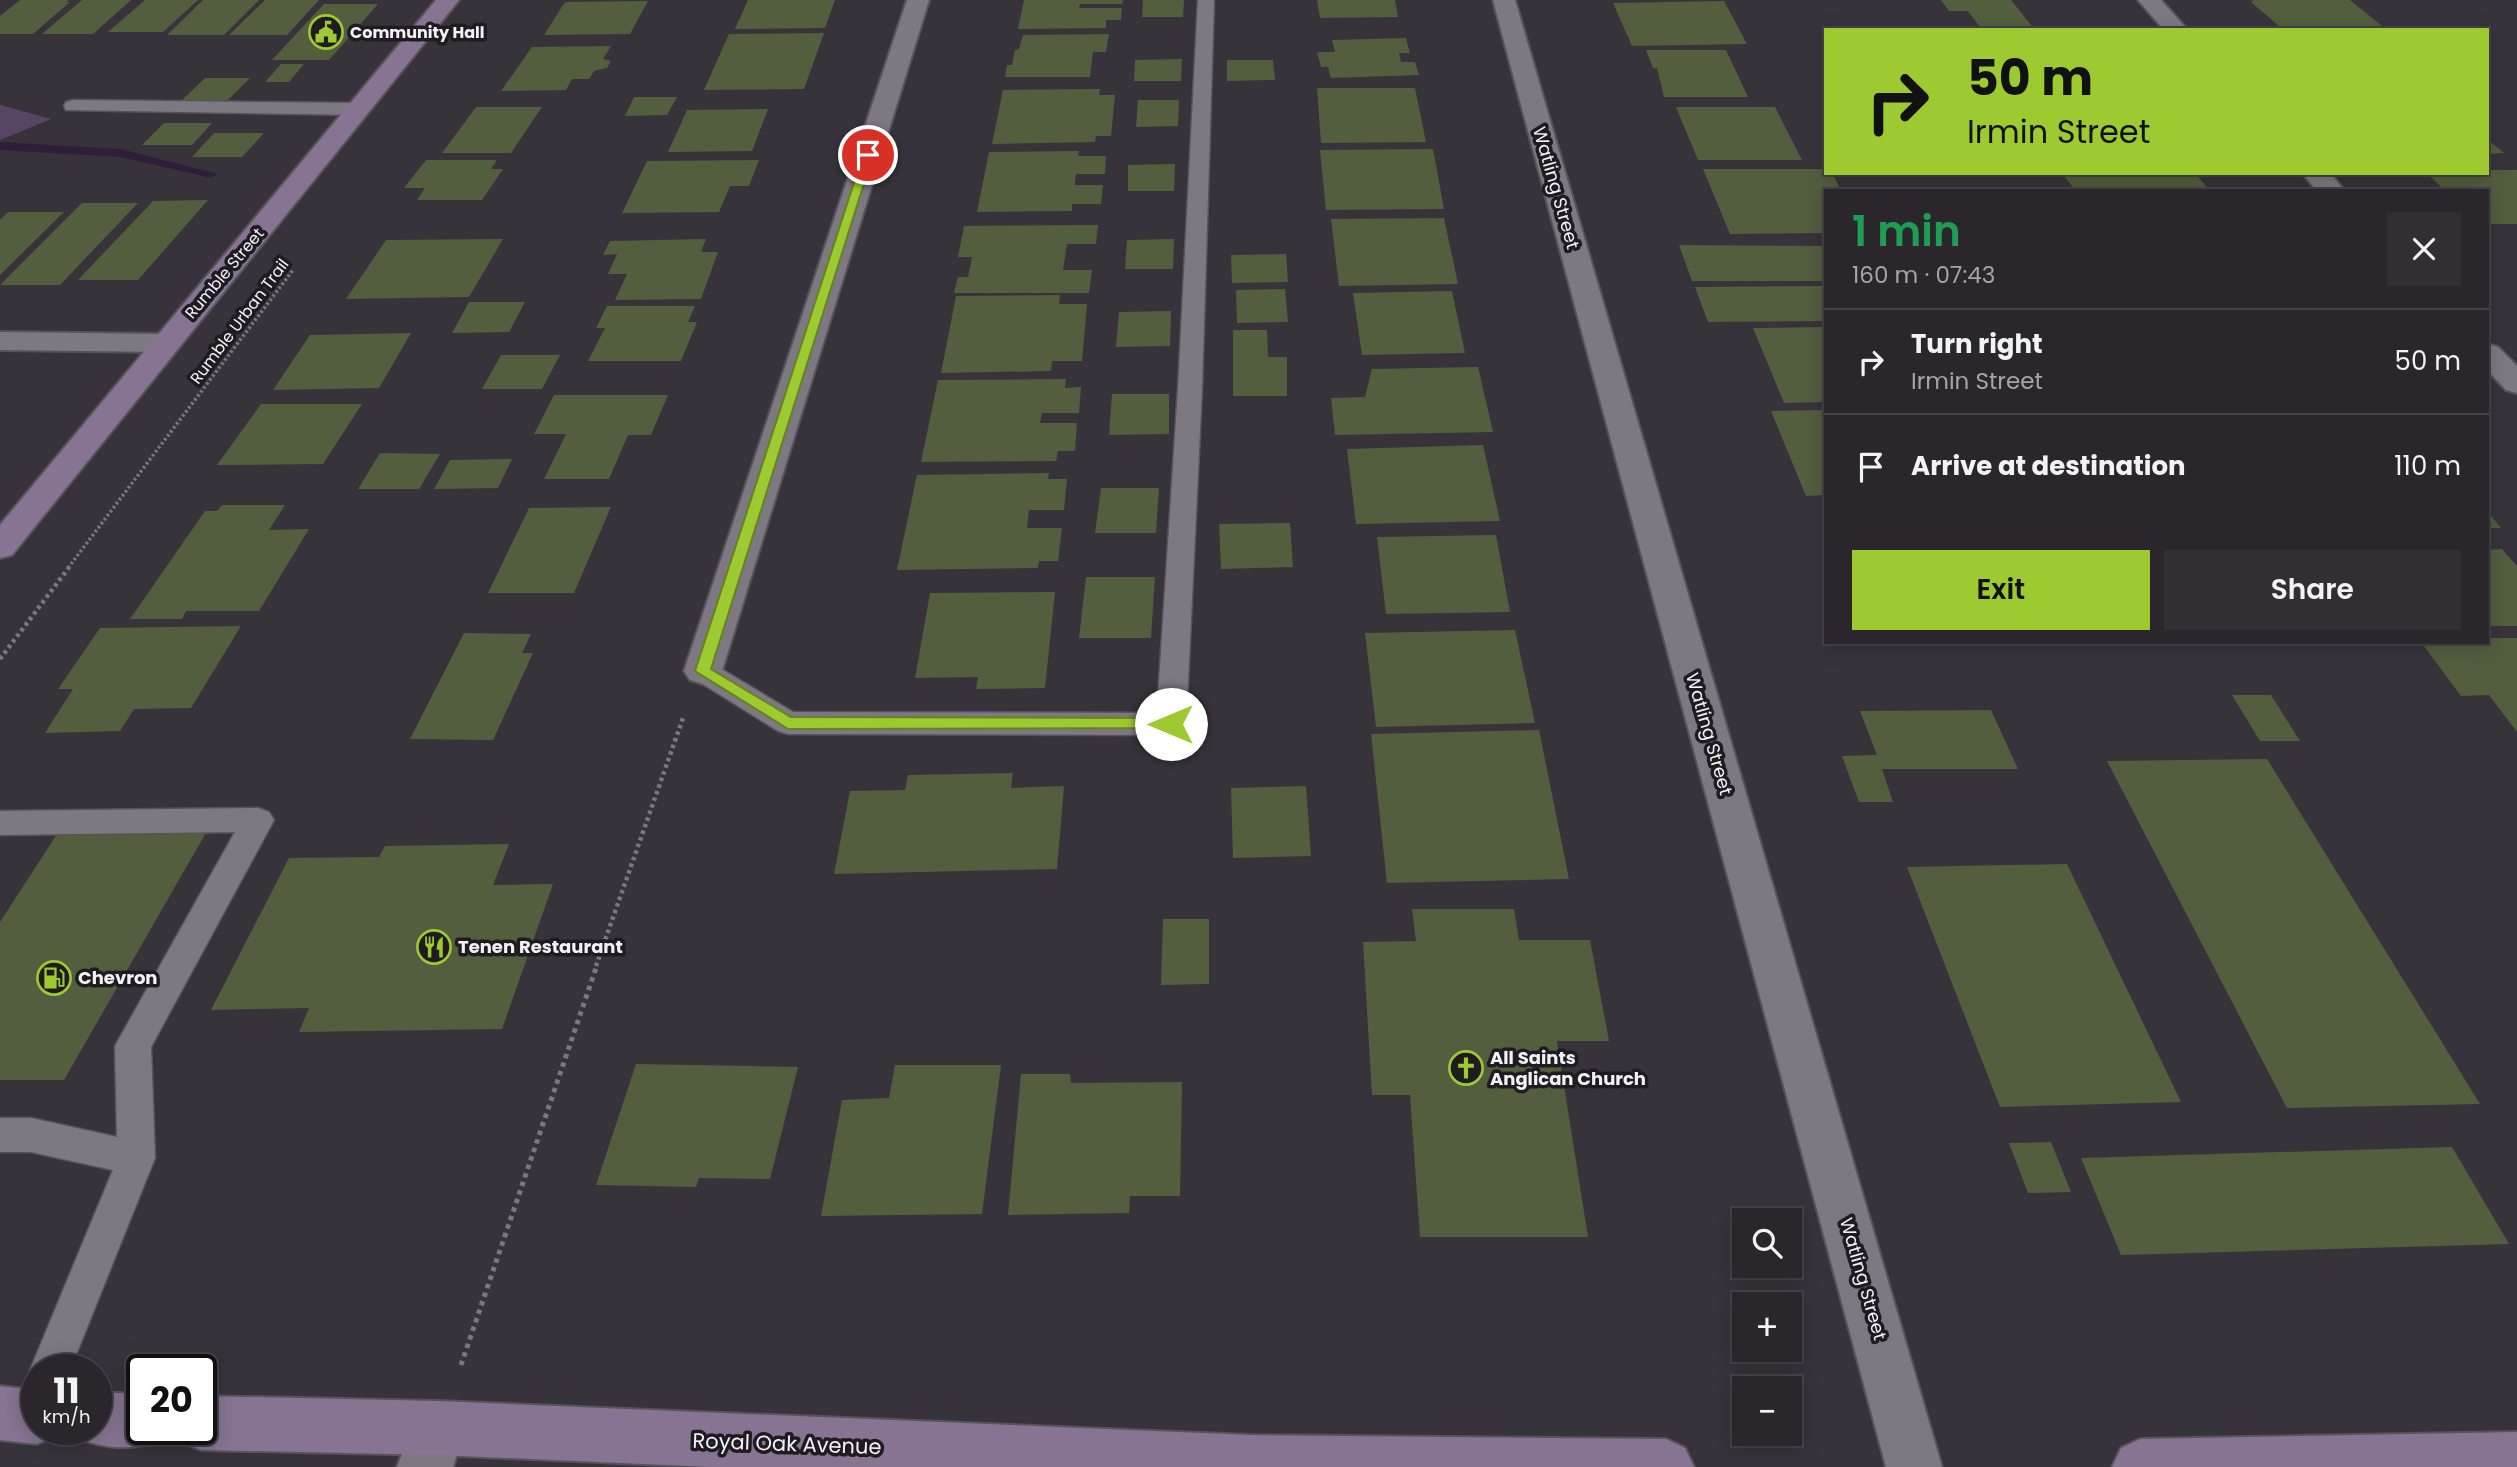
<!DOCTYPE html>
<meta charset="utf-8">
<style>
body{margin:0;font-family:Poppins,sans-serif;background:#322e34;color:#f1f3f6;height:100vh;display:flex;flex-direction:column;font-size:26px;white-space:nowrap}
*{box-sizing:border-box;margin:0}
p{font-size:23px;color:#a5a5a9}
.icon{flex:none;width:38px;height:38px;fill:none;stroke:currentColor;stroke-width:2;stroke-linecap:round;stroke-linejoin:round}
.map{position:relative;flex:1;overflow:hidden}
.panel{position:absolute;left:1824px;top:189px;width:665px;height:455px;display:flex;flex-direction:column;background:#2a262c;border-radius:0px;box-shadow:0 4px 18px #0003,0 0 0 2px #464348}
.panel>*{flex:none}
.top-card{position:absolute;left:1824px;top:28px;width:665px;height:147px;border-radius:0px;box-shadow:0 4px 18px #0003,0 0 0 2px #464348;background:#9dca31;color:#111;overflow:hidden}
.tools{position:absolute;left:1732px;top:1208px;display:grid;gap:14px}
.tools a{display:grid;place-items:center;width:70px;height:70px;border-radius:0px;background:#2a262c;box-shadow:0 4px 18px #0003,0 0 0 2px #464348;font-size:35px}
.speed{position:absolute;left:21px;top:1354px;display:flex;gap:14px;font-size:35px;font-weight:700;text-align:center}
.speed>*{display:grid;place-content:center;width:91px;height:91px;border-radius:50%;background:#2a262c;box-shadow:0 4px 18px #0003,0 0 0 2px #464348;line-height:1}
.speed small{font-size:18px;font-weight:400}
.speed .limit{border:4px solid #111;border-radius:10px;background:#fff;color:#111}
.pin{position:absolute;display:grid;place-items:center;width:60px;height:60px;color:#fff;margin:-30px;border:4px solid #fff;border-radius:50%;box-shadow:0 2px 7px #0007}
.me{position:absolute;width:77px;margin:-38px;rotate:270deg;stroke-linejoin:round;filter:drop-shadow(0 0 5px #0008)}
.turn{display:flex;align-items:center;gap:24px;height:147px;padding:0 28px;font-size:32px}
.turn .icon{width:91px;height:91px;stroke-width:2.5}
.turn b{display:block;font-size:49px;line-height:60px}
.round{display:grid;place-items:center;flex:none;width:74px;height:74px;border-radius:0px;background:#322e34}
.head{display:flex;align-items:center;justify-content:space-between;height:119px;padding:0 28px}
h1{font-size:42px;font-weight:600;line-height:52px;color:#1e9e55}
.action{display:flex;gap:14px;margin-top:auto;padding:14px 28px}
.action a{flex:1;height:80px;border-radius:0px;background:#9dca31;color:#111;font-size:28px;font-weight:600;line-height:80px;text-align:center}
.action a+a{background:#322e34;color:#f1f3f6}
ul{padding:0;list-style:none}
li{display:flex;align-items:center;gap:21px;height:105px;padding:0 28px;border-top:2px solid #464348}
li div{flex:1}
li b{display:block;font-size:26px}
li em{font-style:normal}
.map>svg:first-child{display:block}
</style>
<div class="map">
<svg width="2517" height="1467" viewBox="0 0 2517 1467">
<rect width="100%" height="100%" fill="#38333b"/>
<path fill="#564663" d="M0 105 51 119 0 140Z"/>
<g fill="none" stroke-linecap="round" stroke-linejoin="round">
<path fill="#2e1e39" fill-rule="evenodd" d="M0 142 121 149 218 174 211 178 121 157 0 150Z"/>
</g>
<path fill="#525e3e" d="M20 0H69L66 2H70L33 34H0V16Z
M82 0H131L93 34H42Z
M145 0H198L163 32H108Z
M203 0H259L224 35H167Z
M265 0H319L287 35H229Z
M748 0H835L825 28 735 29Z
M1024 0H1123L1122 4H1080L1079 8H1122L1121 20H1106V28L1018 29Z
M1143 0H1184L1183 17H1142Z
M1317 0H1395L1398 17 1320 18Z
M1941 0H2011L2035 30H1982L1968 11H1949Z
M2254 0H2350L2387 30H2288L2280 27 2251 2Z
M648 1 630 34 544 35 565 2Z
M1724 1 1747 44 1632 46 1613 3Z
M324 4H378L329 60H272Z
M824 33 804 89 704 90 729 34Z
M1109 34 1106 52H1093L1090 77H1005L1007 65H1012L1015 50 1019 49 1023 35Z
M1406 38 1410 53H1399L1401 62H1415L1419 75 1331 78 1328 67H1321L1317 52H1335L1332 40Z
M611 46 603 59 611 61 607 68 594 71 589 79H572L566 90 501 91 532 47Z
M1646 50H1726L1748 97H1664L1657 68H1653Z
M1182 59 1181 81H1134L1135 60Z
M1227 60H1273L1275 80 1227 81Z
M281 64H304L289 82H265Z
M205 78H250L228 100H182Z
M1317 88H1415L1426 142 1321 143Z
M1100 89 1099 95H1115L1111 136H1096L1095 142 992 144 1003 90Z
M634 97H677L667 115 625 116Z
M1138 100H1179L1178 126 1136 127Z
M476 107H542L511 153H442Z
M1676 107H1775L1802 160H1698Z
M768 109 752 151 668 152 687 110Z
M164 123H212L192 145H142Z
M214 133H264L242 157H192Z
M2487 139 2504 153 2487 154Z
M1433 149 1444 209 1326 210 1320 150Z
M1079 151 1078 156H1106L1105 174H1076L1075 180V185H1103L1101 204H1072V211L977 212 989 152Z
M426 160H497L491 169H503L482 200H417L425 188H404Z
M759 160 749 186H730L719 212 622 213 647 161Z
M1175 164 1174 191H1128V165Z
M1703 169H1825V173H1832L1841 190H1824L1825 233 1730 234Z
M2487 170H2517V224H2487V191H2445L2427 173H2487Z
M2062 173H2195L2210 191H2082L2074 189Z
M208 200 138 280H78L153 201Z
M82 203H138L60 285H0Z
M8 212H64L0 275V220Z
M1444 218 1458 284 1339 286 1331 219Z
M1098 225 1096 244H1067L1063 270H1092L1089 293H954L958 277H968L972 257H958L964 226Z
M503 239 469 297 346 299 386 240Z
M706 239 701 252H718L701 299 615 300 627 274H608L617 254 603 255 610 241Z
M1174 239 1173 269H1125L1127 240Z
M1679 245 1825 246V281H1692Z
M1286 254 1288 282 1232 283 1231 255Z
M1825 286V321L1708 322 1695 287Z
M1285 289 1288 322 1237 323 1236 290Z
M1452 291 1465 353 1362 355 1353 293Z
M1060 295 1059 304H1087L1082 361H1052L1051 371 941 373 956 296Z
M469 302H525L509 332 452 333Z
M607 306H695L688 322H697L681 361H588L605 328H596Z
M1171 311 1170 346 1116 347 1119 312Z
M1825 327V402L1784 403 1753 328Z
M1233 330H1267L1268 357H1287V396H1233Z
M411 333 379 388 273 390 310 335Z
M501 355H560L542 389H482Z
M1478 367 1493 432 1335 435 1331 398 1365 397 1372 369Z
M1066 379 1065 388 1081 387 1079 413H1042L1040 423H1077L1075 451H1058L1056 461 921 462 938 380Z
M1112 394H1169V434L1109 435Z
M554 395H668L651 435H628L609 479H544L566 434H534Z
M261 404H362L323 464 217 465Z
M1825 410V495L1806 496 1771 411Z
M1483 445 1500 521 1356 524 1347 449Z
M380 453 440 454 419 489H358Z
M512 459 498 488 434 489 450 460Z
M1049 473 1048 479H1067L1064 510H1029L1027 528H1062L1058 561H1039L1038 568 897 570 917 475Z
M1101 488H1159L1156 533H1095Z
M222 505H285L269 530 309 529 259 611H186L182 619H130L205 511H217Z
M611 507 574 593H488L529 508Z
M2487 511 2501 528H2487Z
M1290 523 1293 567 1221 569 1219 524Z
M1496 535 1510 612 1386 614 1377 537Z
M2502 549 2517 566V626H2487V550Z
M1086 577H1155L1151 638H1079Z
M1055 592 1045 688 976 689 978 677 915 678 930 593Z
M241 626 191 708 134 709 120 731 45 733 73 689H58L100 628Z
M1515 630 1535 723 1376 727 1365 633Z
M464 633 531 634 522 653H533L493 740 410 739Z
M2487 638H2517V732L2489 695 2461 696 2421 642H2487Z
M2232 695H2271L2300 741H2260Z
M1991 710 2018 769H1882L1893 802H1859L1842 756 1877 755 1860 711Z
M1539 730 1569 879 1387 883 1371 734Z
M2267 759 2480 1104 2287 1108 2107 761Z
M1013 773 1011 788 1064 786 1057 869 834 874 850 791 905 790 908 775Z
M1306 786 1311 856 1233 858 1231 788Z
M59 831H207L64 1080H0V922Z
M509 844 493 885 553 884 502 1029 299 1032 309 1008 211 1010 289 858 379 857 385 846Z
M2067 864 2181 1102 2000 1107 1907 867Z
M1412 909H1514L1519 940H1590L1609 1041H1557L1588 1237H1420L1410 1095H1372L1363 942 1416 941Z
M1163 919H1209V984L1161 985Z
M636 1064 798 1067 770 1179 699 1178 696 1187 596 1185Z
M895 1065H1001L982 1214 821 1216 842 1100 889 1098Z
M1021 1074H1070L1071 1083 1182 1082 1180 1196H1130L1129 1213 1008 1215Z
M2051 1142 2071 1192 2028 1193 2009 1143Z
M2452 1147 2509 1244 2121 1255 2081 1158Z"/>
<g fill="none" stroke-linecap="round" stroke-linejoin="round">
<g stroke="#565359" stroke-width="3">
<path id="lane" d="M1198 0H1214L1202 389 1186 724 1181 732 1171 735 788 734 778 731 693 678 689 671 693 664 703 661 713 664 793 712 1157 713 1178 389Z
M73 100 360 103 369 109 360 115 66 110 64 106 66 102Z
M258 808 269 812 274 820 151 1047 155 1158 70 1370H37V1385L30 1370 113 1170 31 1152H0V1118H31L117 1137 115 1046 235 832 0 835V811Z"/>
</g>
<g stroke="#565359" stroke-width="4">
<path id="street" d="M907 0H929L722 671 716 680 703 684 690 680 684 671Z
M1493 0H1515L1942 1467H1886Z
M2138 0H2161L2188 30H2164Z
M2302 173H2330L2345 191H2317Z
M0 332 166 334 176 337 181 343 176 349 166 352 0 350Z
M2487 344 2498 347 2517 366V393L2506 390 2487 370Z
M438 1401 457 1409 465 1428 453 1467H397L419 1409Z"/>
</g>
<g stroke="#565359" stroke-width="4">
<path id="secondary" d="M436 0H459L12 555 0 558V525Z
M0 1386 37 1390V1430H59L56 1436 37 1444 0 1440Z
M96 1392 142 1394V1430H165L161 1440C134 1451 104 1449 77 1438L73 1430H96Z
M201 1396 438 1401 1250 1435 1666 1439 1685 1448 1694 1467H711L438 1455 201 1450 182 1442 177 1430H201Z
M2517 1432V1467H2112L2121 1448 2140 1439Z"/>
</g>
<path stroke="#7b777e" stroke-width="3.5" stroke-dasharray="2.5 2.5" stroke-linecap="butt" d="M68 568 293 270"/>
<path stroke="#7b777e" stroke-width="4.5" stroke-dasharray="3.5 3.5" stroke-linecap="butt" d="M0 659 70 566
M596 966 683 718"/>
<path stroke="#7b777e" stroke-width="5" stroke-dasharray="4.5 4.5" stroke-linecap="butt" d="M461 1365 597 965"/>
<use href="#lane" fill="#7e7882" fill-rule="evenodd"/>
<use href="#street" fill="#7e7882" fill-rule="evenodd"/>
<use href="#secondary" fill="#867492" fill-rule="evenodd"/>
</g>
<path fill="#9dca31" stroke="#668320" stroke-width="2" d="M868 152 873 155 711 669 791 717 1171 718 1177 720V728L788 729 695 671 863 155Z"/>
<defs>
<g id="civic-ring" transform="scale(1.75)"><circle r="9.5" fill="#1e1c20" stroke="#9dca31" stroke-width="1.5"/><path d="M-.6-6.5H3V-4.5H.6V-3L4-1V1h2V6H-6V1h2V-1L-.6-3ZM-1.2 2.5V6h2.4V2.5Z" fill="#9dca31"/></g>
<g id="restaurant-ring" transform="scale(1.75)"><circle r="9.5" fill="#1e1c20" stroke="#9dca31" stroke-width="1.5"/><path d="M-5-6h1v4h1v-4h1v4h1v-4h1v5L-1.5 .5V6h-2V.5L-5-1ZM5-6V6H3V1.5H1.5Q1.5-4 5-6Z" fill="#9dca31"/></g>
<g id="fuel-ring" transform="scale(1.75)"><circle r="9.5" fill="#1e1c20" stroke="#9dca31" stroke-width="1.5"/><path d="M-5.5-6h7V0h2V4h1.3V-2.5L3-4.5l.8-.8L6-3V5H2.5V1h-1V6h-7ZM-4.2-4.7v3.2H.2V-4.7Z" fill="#9dca31"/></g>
<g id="church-ring" transform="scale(1.75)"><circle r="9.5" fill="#1e1c20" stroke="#9dca31" stroke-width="1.5"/><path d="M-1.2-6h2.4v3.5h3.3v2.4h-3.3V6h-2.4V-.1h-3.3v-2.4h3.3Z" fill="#9dca31"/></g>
</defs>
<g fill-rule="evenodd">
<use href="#civic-ring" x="326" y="32"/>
<use href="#restaurant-ring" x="434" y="947"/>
<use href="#fuel-ring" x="54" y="978"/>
<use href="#church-ring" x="1466" y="1068"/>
</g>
<g text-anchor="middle" stroke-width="7" stroke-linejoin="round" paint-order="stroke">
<g font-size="16" font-weight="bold" fill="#f4f1f6" stroke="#1e1c20" text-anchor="start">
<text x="350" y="38">Community Hall</text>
</g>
<g font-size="16" fill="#f4f1f6" stroke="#1e1c20">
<text transform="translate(224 273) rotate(-50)" y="6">Rumble Street</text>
<text transform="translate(239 321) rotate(-53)" y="6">Rumble Urban Trail</text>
</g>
<g font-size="18" fill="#f4f1f6" stroke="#1e1c20">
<text transform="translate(1556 188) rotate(74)" y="6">Watling Street</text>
<text transform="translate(1709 734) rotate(74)" y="6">Watling Street</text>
<text transform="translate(1863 1279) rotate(74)" y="6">Watling Street</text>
</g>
<g font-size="18" font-weight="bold" fill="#f4f1f6" stroke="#1e1c20" text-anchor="start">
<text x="458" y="953">Tenen Restaurant</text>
<text x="78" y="984">Chevron</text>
<text x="1490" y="1064">All Saints<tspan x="1490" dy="21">Anglican Church</tspan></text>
</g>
<g font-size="21" fill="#f4f1f6" stroke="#1e1c20">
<text transform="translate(787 1444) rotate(2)" y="7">Royal Oak Avenue</text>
</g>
</g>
</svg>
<div class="tools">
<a><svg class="icon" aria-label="search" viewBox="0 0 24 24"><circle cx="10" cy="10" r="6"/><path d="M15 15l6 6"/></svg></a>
<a>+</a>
<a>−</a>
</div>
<div class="speed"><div>11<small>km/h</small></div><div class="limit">20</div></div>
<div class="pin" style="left:868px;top:155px;background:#d93025"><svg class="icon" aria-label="arrive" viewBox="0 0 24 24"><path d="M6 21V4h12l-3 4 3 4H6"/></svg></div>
<svg class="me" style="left:1171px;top:724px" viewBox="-20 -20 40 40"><circle r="19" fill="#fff"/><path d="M0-13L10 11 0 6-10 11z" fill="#9dca31"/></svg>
<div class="top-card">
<div class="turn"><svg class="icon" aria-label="right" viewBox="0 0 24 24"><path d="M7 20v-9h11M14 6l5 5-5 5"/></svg><div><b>50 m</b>Irmin Street</div></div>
</div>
<section class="panel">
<div class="head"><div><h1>1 min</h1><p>160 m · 07:43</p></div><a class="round"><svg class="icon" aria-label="close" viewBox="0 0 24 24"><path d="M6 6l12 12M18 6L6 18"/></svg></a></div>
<ul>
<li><svg class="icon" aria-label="right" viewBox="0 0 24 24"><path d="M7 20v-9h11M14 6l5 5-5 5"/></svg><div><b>Turn right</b><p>Irmin Street</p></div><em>50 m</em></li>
<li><svg class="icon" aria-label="arrive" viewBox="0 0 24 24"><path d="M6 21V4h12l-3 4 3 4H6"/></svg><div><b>Arrive at destination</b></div><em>110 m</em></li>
</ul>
<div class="action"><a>Exit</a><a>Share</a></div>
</section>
</div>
